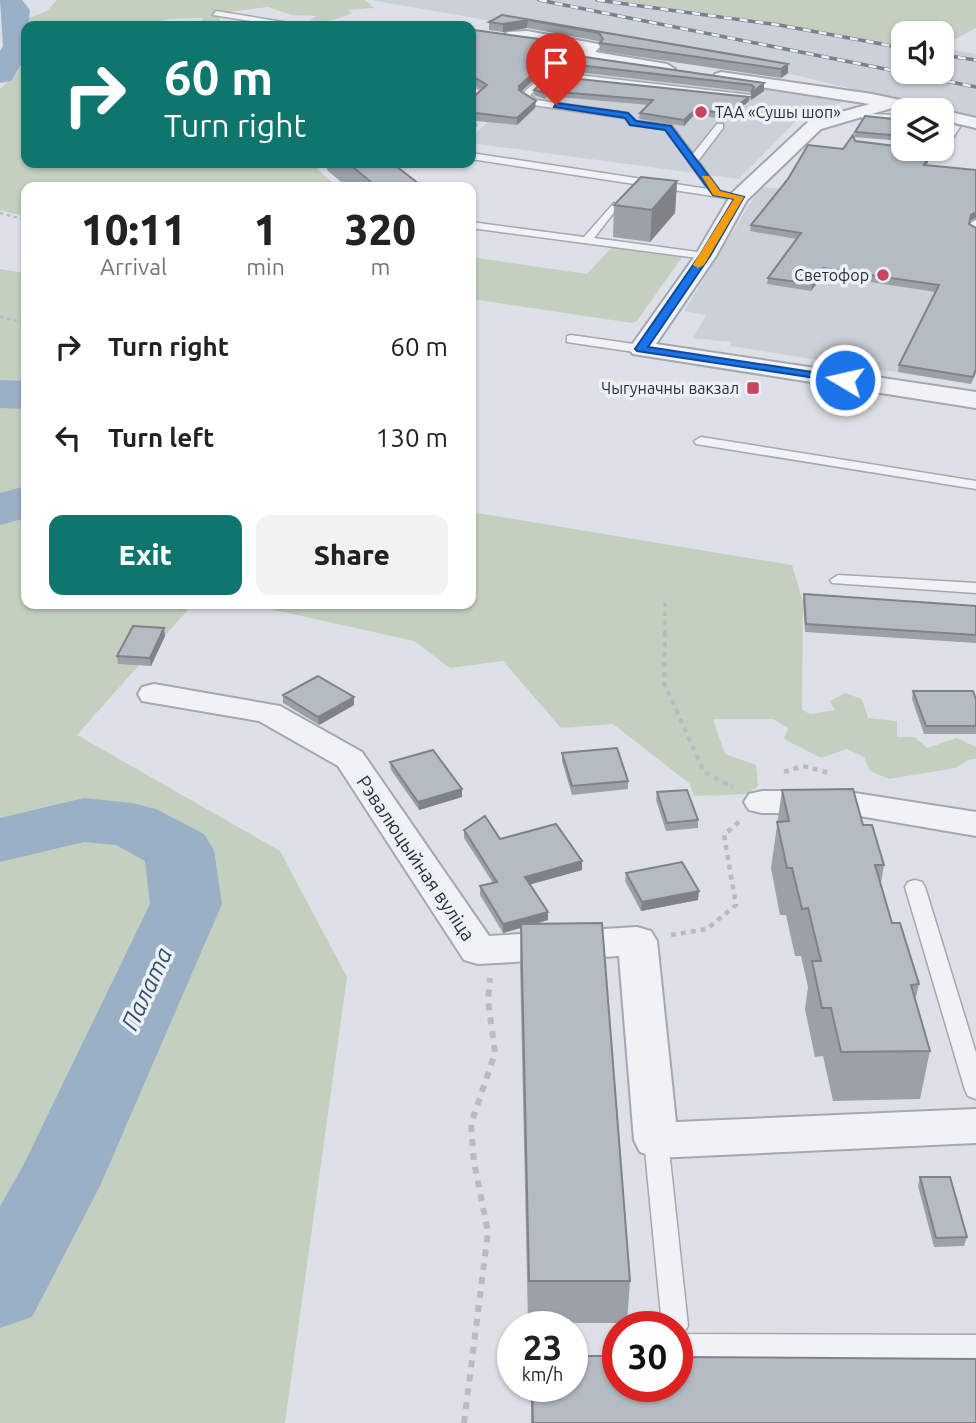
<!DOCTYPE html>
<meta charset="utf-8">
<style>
body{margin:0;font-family:Ubuntu,sans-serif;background:#f2f2f2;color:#222;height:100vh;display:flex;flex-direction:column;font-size:26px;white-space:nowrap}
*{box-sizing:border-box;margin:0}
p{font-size:23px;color:#767676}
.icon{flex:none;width:38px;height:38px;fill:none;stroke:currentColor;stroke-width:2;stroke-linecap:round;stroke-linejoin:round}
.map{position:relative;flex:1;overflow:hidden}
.sheet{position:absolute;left:21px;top:182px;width:455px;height:427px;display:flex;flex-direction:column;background:#fff;border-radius:14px;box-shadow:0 2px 5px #0004}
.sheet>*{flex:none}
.guide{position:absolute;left:21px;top:21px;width:455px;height:147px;border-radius:14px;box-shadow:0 2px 5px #0004;background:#0f766e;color:#fff;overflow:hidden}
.fabs{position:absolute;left:891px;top:21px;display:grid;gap:14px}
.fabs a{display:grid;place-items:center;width:63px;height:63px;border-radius:14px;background:#fff;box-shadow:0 2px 5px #0004;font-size:35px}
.speed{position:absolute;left:497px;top:1311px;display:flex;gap:14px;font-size:35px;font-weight:700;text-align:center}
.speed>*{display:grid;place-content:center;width:91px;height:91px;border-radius:50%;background:#fff;box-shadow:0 2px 5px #0004;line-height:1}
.speed small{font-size:18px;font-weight:400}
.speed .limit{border:10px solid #d22;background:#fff;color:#111}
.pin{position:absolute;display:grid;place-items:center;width:60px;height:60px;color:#fff;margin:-72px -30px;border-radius:50% 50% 50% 0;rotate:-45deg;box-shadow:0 0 7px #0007}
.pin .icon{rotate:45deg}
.me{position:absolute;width:77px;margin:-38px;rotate:279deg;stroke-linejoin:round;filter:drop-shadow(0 0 5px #0008)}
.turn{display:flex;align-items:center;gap:24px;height:147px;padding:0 28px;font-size:32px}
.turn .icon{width:91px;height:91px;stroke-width:2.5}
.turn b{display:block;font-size:49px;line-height:60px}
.eta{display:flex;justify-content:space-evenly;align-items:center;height:119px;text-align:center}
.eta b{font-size:42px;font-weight:800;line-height:49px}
.primary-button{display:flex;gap:14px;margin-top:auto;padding:14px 28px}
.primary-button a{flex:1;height:80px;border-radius:14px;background:#0f766e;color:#fff;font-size:28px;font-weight:800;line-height:80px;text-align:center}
.primary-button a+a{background:#f2f2f2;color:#222}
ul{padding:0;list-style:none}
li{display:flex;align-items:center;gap:21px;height:91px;padding:0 28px}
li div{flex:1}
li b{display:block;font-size:26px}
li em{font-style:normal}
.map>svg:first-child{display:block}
</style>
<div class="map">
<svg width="976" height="1423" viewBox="0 0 976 1423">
<rect width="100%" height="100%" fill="#dde1e7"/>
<path fill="#ccd0d8" d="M371 0H606L750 19 903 46V72H942V48L976 54V119L782 72Z
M552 60 856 99 805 112 739 179 471 143V138Z
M976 176V373L971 384 730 346 731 342 693 338 706 315 684 311 760 187 797 190Z"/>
<path fill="#c4d0bf" d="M57 0H365L374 8 348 10 352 13C339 19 325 23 310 20L316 16 292 15 268 7 223 13 219 16 220 21 200 23 203 18 170 19 140 26H26V30V19L47 11Z
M611 0H976V28L942 46V33H903V46L750 19Z
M26 58V163H326L317 169 338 187H26V217L0 210V89L17 73Z
M612 247 682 257 637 321 632 323 471 299V257L587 274Z
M0 269 26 273V604H193L77 735 280 851 347 977 285 1423H0Z
M471 512 792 565 803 602 802 710 810 714 835 710 830 701 845 693 862 699 868 718 897 721V737H915L927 748 957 738 976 747V759L968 760 955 768 889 779 870 771 864 757 847 749 821 758 784 739 788 728 773 719H713L725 754 756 765 758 786 747 794 694 796 690 784 613 724 561 728 503 661 450 668 414 641 247 604H471Z"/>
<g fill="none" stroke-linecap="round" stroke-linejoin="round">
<path fill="#99b0c6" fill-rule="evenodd" d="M0 0H22L30 10 26 57 11 81 0 83V51L3 46Z
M0 380 26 381V409L0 408Z
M26 486V518L0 525V493Z
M84 798 132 803 156 809 204 834 214 850 222 904 100 1186 32 1317 0 1328V1206L22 1168 150 904 145 861 116 845 84 842 0 862V818Z"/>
<g stroke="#a3a8b1" stroke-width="3">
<path id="service" d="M216 11 295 24 299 26H282L213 15Z
M560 73 751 95 748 100 560 79H548L530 95 536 100 628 113 636 121 671 125 693 154 717 124H723V128L698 161 720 191 744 197 739 200 471 159V153L708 189 665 129 630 125 625 118 533 105 521 95 543 75Z
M471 86 484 93 471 104V96L474 94 471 92Z
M865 114 903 115V121L862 119V115Z
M471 119 476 125 471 128Z
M942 120 960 127 948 146 942 148V142L950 128 942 126Z
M614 203 619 206 594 238 705 253 711 256 705 259 471 228V222L584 237Z
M976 220V233L971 230V223Z
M571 335 641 345 647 349 641 353 567 342V336Z
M701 437 976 481V489L696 444 694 441Z
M838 575 976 583V593L832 583 830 580Z
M915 880 922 882 925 887 976 1053V1099L968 1096 965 1090 905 887 908 882Z
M656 1131 664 1133 668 1140 688 1326 683 1334 976 1335V1359L677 1358V1326H662L644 1140 648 1133Z"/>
</g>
<g stroke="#a3a8b1" stroke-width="4">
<path id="minor" d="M527 31 598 44 600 47 595 52 667 64 675 69 667 74 581 59 573 54 578 49C565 47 504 41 500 37L508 32Z
M721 72 872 94 928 106 931 110 892 108 821 129 747 200 716 256 656 344 976 392V408L633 354 629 349 695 256 732 193 809 121 870 104 715 80V74Z
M940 110H942L976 118V128L942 120Z
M154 684 280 706 362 752 489 936 637 927 651 931 657 941 676 1122 976 1109V1143L656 1158 640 1152 634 1140 619 956 478 964 464 960 338 766 259 721 142 701 138 694 142 687Z
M762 791H842L976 812V836L842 813H762L749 810 744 802 749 794Z"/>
</g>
<path stroke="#b8bcc1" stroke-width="2.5" stroke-dasharray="3.5 3.5" stroke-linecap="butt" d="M0 213 26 220
M0 317 26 323"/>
<path stroke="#b8bcc1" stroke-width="3.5" stroke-dasharray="4.5 4.5" stroke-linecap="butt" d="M665 634V600"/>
<path stroke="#b8bcc1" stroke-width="4.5" stroke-dasharray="5 5" stroke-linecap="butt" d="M665 632 664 683 704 772 733 787
M784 772 803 766 829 773
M671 935 707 929 736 905 724 835 740 821"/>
<path stroke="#b8bcc1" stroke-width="6" stroke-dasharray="7 7" stroke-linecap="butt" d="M464 1423 488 1232 474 1162 471 1124 495 1053 488 1000 490 978"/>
<use href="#service" fill="#f0f2f5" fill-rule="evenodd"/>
<use href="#minor" fill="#f0f2f5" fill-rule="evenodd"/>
<g stroke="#78818f" stroke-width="3.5">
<path id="rail" d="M539 0 976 87
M597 0 779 25 903 48
M942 55 976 60"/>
</g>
<use href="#rail" stroke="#edf0f4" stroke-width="2.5" stroke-dasharray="8" stroke-linecap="butt"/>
</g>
<path fill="#9ca1a8" d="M502 15 788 64V73L781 78 600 51V43L598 41 527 28 503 32 489 30V22Z
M471 32 576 51 585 57 764 83V91L751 100V92L560 70 543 72 522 91 535 108 517 125 476 121 471 117V99L482 90 472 84 471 85Z
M534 90 748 102 727 119 694 115 684 126 639 119 640 113 649 105 548 96 545 99 534 95Z
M903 120V141L854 137 855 132Z
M855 141 903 149H934L926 166 970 221 976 373 971 384 898 372 899 365 936 292 823 275 811 291 767 284 768 278 797 239 750 231 751 225 843 149Z
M327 163H392L423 187H347L327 170Z
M677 181 675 213 650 242 613 237 614 205Z
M471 225 472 226V254H471Z
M804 594 976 606V643L805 632 803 602Z
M165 636 151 666 118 664 117 656Z
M913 691 976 699V734H924L912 699Z
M283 695 354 697V705L319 725 283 703Z
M562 753 628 781V789L572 795 562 761Z
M390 762 462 797 419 810 391 770Z
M782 790 863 825 884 865 881 883 892 923 919 984 915 1001 930 1051 920 1099 833 1101 823 1056 815 1057 805 1009 808 987 801 956H795L786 915H780L771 868Z
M657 792 698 820V828L666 831 656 800Z
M464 830 500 839 582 870 530 884 548 912V920L535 924 630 1281 627 1323H528L520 964 521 928 503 933 480 895V886L493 883 464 838Z
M626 873 698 900 641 911 625 881Z
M920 1177 967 1237 964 1246 934 1247 918 1186Z
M531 1386H572L976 1423H531Z"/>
<path fill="#7f8388" d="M528 20 527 28 503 32V24Z
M560 63V70L543 72 519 93V86L543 65Z
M788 64V73L781 78V69Z
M764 83V91L751 100V93Z
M749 97 748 102 727 119V113Z
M536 101 535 108 517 125V118Z
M695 110 694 115 684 126V120Z
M932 149H934L933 150 924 171V165Z
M677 181 675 213 650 242 652 210Z
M976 212V218L970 221 971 215Z
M823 268V275L811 291 812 284Z
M164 628 165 636 151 666 150 658Z
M354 697V705L319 725 318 717Z
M462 789V797L419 810 418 802Z
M582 861V870L525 886V877Z
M699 891 698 900 641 911 642 902Z
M548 912V920L503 933V924Z"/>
<path fill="#b5bbc3" stroke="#7f8388" stroke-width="2" d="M502 15 788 64 781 69 600 43 603 39 599 33 528 20 503 24 489 22Z
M474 30 575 44 576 51 585 57 764 83 751 93 754 87 752 85 560 63 543 65 519 86V90L536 101 517 118 476 113 471 109V99L487 85 472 76 471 77V32Z
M549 77H560L749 97 727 113 695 110 684 120 640 113 653 100 548 91 545 93 534 90Z
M865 116 903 120V136L855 132Z
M853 135 855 141 903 147V149H932L924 165 976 170V212L971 215 969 224 976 228V369L973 377 899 365 939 285 823 268 812 284 768 278 801 233 751 225 788 179 808 145 843 149Z
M348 163H392L423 187H377Z
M641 177 677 181 652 210 614 205Z
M804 594 976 606V635L806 624Z
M133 626 164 628 150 658 117 656Z
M318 676 354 697 318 717 283 695Z
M913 691H973L976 699V726H926Z
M617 748 628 781 572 786 562 753Z
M433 750 462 789 418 802 390 762Z
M853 789 863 825H872L884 865H875L892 923H900L919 984 911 985 930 1051 841 1052 831 1008H822L812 961H821L808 908 802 909 792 868H787L777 822 789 821 782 790Z
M687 790 698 820 667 823 657 792Z
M485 816 500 839 556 824 582 861 525 877 548 912 503 924 480 886 497 882 464 830Z
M682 862 699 891 642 902 626 873Z
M602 923 630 1281H529L521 924Z
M920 1177H950L967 1237 936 1238Z
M572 1356H618V1386H677V1357L976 1359V1423H533L532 1386H572Z"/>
<path fill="#1a73e8" stroke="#114b97" stroke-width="2" d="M556 103 628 113 636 121 671 126 720 191 744 197 710 256 648 347 845 377 849 378V383L637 351 635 349 700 255 734 199 713 195 665 130 630 125 625 118 554 107Z"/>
<path fill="#f59e0b" d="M702 176H709L720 191 744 197 704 265 698 268 693 265 734 199 713 195Z"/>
<g fill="#c8465d" stroke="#edf0f4" stroke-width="2.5">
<circle cx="701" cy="112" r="7"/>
<circle cx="883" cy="275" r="7"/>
<rect x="746" y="381" width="14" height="14" rx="3.5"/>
</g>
<g text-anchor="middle" stroke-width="7" stroke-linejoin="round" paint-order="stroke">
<g font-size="16" fill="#27303d" stroke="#edf0f4" text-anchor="end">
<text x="715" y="118" text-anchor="start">ТАА «Сушы шоп»</text>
<text x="869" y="281">Светофор</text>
<text x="739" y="394">Чыгуначны вакзал</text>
</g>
<g font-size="19" fill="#27303d" stroke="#edf0f4">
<text transform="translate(416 858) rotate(56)" y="7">Рэвалюцыйная вуліца</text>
</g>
<g font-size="24" font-style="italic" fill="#334f6f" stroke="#edf0f4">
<text transform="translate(147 989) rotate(-65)" y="8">Палата</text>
</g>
</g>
</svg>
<div class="fabs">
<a><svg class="icon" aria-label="sound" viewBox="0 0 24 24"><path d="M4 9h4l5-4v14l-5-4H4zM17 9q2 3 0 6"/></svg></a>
<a><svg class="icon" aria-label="layers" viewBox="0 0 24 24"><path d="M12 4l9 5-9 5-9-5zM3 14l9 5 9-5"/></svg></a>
</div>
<div class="speed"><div>23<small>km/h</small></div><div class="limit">30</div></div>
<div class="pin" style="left:556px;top:105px;background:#d93025"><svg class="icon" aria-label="arrive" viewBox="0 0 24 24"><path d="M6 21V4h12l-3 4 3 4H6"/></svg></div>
<svg class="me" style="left:845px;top:380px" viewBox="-20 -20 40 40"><circle r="17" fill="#1a73e8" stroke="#fff" stroke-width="3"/><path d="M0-11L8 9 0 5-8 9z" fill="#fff"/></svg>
<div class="guide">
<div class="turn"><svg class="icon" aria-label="right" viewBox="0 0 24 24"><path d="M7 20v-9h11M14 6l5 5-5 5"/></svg><div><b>60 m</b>Turn right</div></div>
</div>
<section class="sheet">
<div class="eta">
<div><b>10:11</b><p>Arrival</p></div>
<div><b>1</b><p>min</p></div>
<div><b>320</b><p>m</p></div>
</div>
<ul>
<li><svg class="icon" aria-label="right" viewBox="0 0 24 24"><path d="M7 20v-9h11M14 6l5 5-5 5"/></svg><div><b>Turn right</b></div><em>60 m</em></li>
<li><svg class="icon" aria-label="left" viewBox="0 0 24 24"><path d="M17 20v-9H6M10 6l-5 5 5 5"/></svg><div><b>Turn left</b></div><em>130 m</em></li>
</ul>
<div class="primary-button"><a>Exit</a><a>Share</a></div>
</section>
</div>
